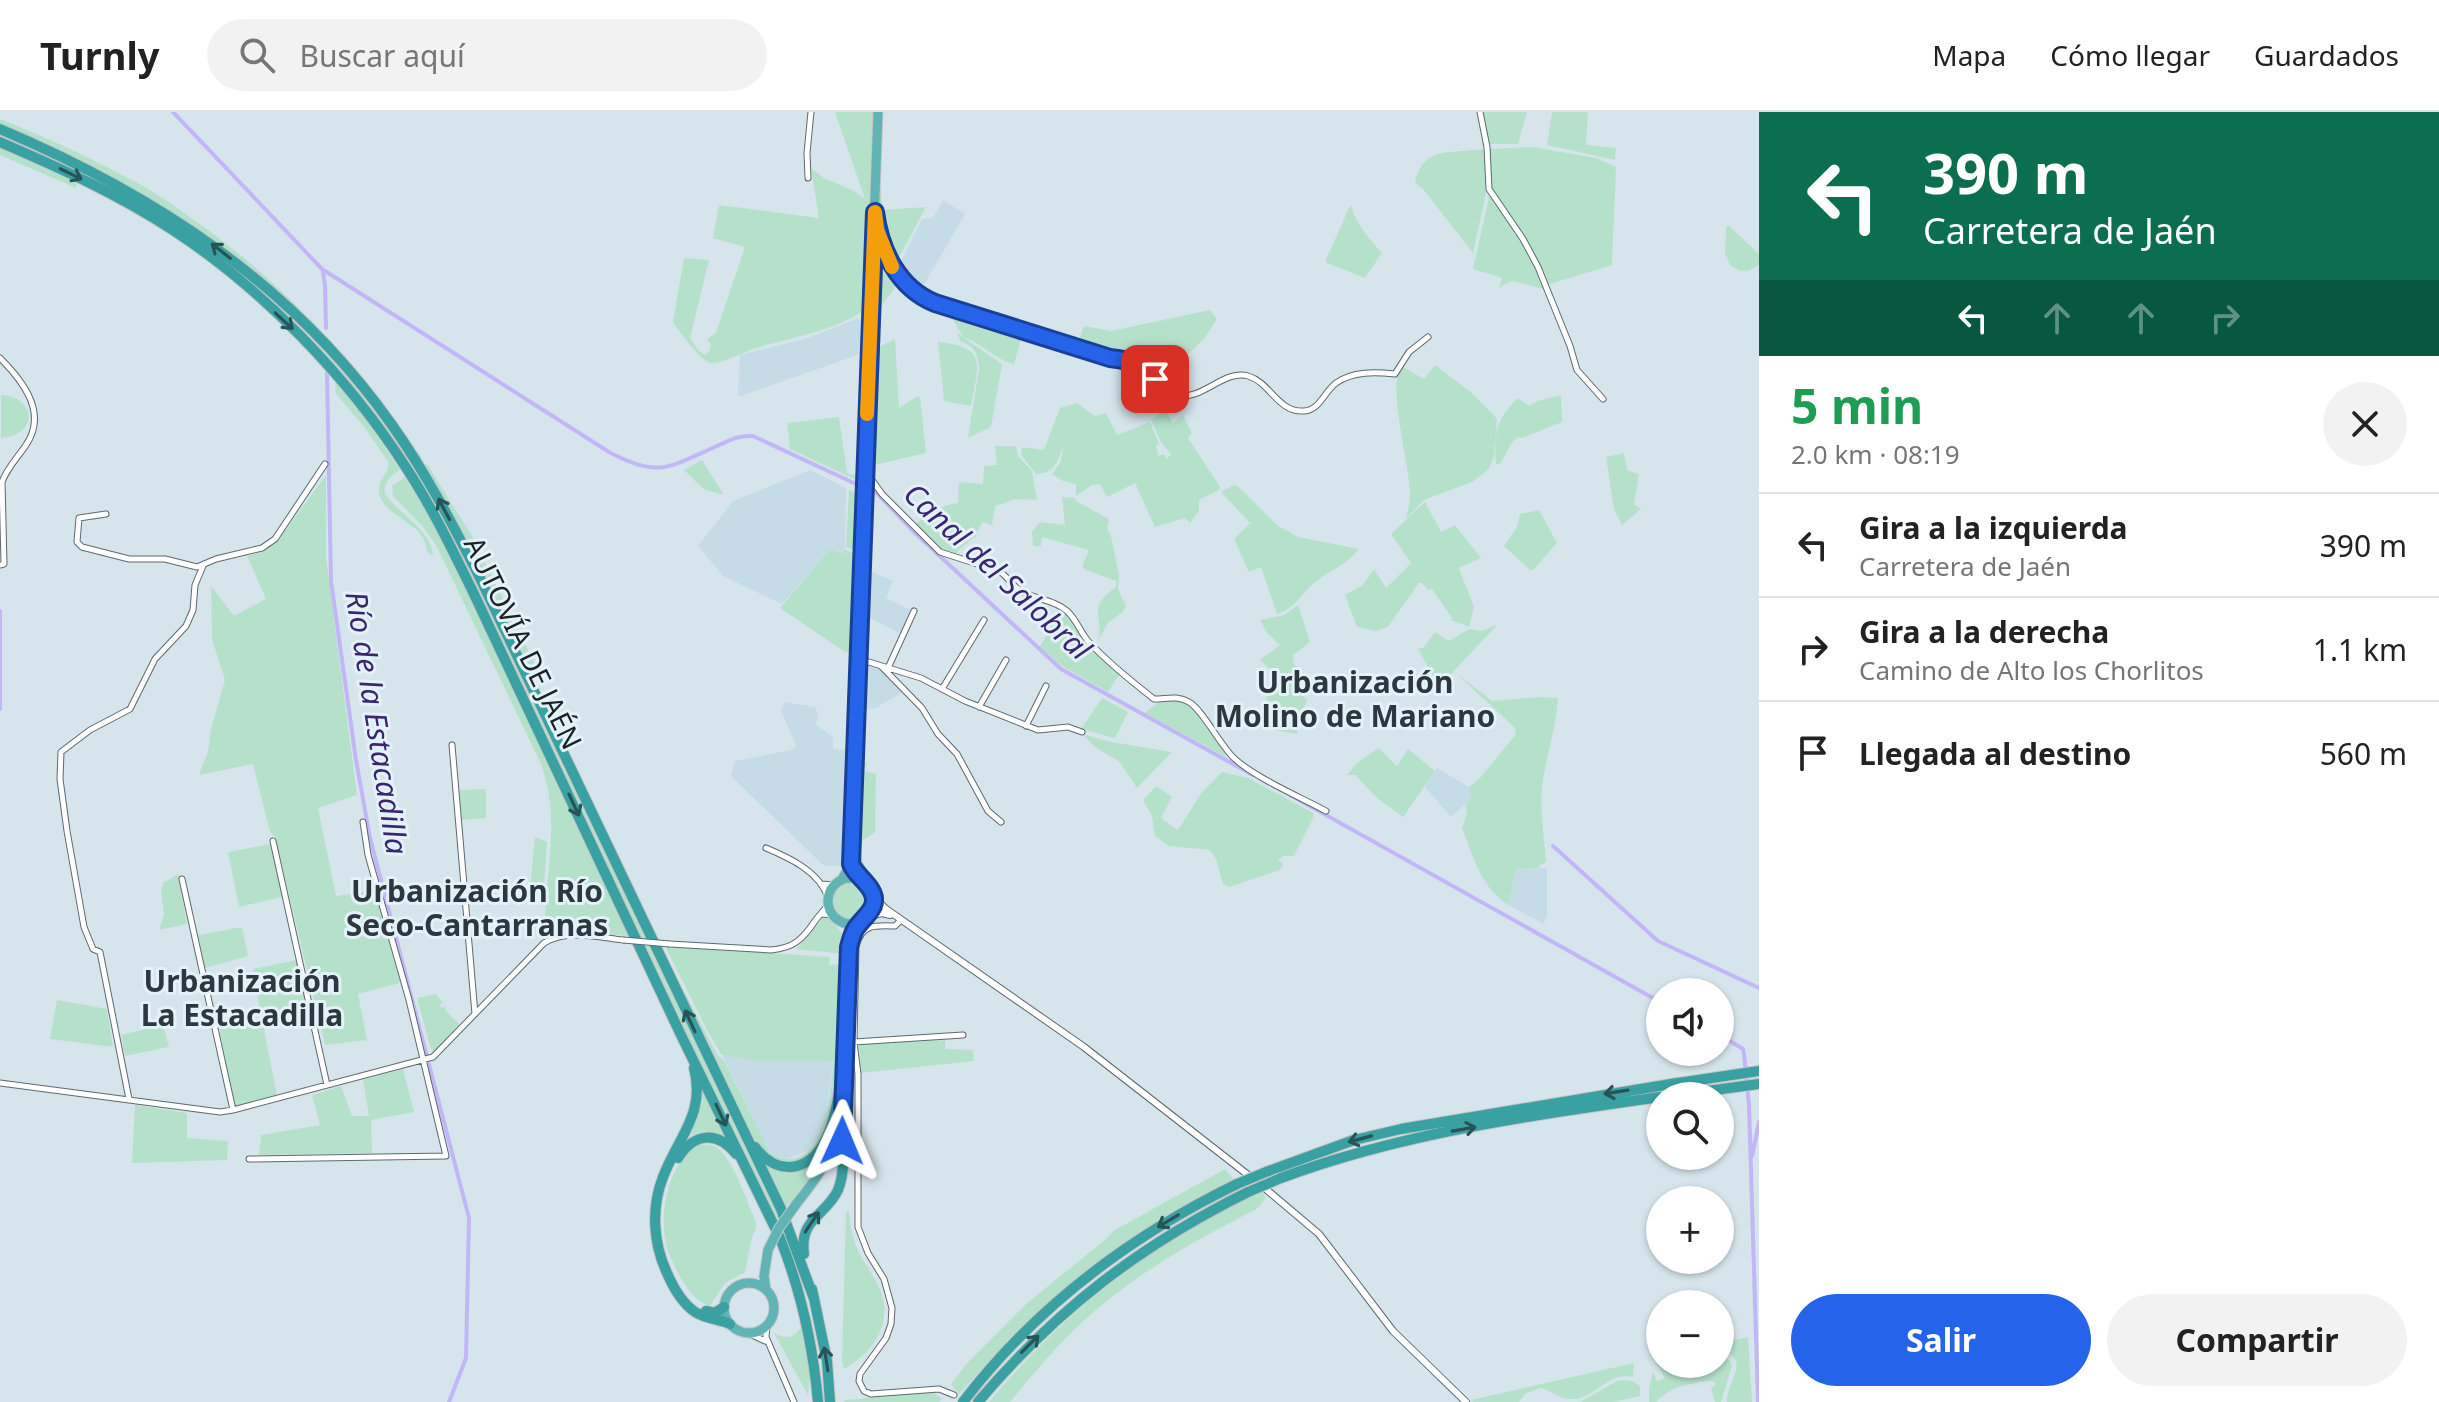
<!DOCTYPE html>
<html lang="es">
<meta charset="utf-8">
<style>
body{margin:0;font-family:"Noto Sans",sans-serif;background:#f2f2f2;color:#222;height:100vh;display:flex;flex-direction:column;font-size:30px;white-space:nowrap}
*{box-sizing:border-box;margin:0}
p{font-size:26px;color:#767676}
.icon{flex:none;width:44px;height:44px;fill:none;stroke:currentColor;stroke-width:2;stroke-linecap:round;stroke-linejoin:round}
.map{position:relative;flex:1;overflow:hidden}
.panel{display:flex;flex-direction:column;background:#fff;width:680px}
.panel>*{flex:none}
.top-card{background:#0b6e4f;color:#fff;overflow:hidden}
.tools{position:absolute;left:1646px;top:866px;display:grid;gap:16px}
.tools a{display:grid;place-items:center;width:88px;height:88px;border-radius:50%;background:#fff;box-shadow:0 2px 6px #0004;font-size:40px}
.pin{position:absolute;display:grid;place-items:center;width:68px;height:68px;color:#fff;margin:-34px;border-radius:16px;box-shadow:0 4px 12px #0006}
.me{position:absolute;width:88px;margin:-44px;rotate:1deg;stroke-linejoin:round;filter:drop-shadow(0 0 6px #0008)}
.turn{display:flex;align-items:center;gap:28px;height:168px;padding:0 32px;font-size:36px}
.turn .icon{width:104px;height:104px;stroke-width:2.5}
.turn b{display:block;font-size:56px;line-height:68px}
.lanes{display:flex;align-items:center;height:76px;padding:0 32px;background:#0003;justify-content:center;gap:40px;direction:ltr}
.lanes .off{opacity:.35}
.round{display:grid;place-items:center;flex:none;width:84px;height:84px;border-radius:42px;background:#f2f2f2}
.headline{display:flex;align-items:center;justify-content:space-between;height:136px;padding:0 32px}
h1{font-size:48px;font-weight:700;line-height:60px;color:#1e9e55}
.action{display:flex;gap:16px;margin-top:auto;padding:16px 32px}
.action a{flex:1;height:92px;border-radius:48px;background:#2563eb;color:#fff;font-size:32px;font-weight:700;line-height:92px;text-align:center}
.action a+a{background:#f2f2f2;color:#222}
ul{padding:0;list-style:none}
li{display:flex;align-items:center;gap:24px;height:104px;padding:0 32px;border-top:2px solid #e0e0e0}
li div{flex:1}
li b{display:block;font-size:30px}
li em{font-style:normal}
header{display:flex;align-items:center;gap:48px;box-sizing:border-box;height:112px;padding:0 40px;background:#fff;border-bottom:2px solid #e0e0e0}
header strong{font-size:38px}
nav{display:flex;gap:44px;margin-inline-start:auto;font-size:28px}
.search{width:560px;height:72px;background:#f2f2f2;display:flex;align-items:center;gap:20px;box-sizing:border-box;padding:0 28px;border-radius:44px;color:#767676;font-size:30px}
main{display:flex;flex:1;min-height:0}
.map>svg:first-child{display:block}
</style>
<header>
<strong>Turnly</strong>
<div class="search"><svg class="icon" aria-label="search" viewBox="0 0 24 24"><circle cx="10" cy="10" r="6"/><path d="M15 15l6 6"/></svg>Buscar aquí</div>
<nav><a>Mapa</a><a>Cómo llegar</a><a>Guardados</a></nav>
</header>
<main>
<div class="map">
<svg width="1759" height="1290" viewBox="0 0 1759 1290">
<rect width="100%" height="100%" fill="#d6e5ec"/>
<path fill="#c5dbe6" d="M943 88 965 102 919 181 897 160V157L922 107 933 106Z
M859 206 861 208 860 242 738 285 740 243 805 227Z
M810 358 846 376 845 442 830 437 782 492 723 464 698 434 733 389Z
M870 459 893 469 886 486 913 499 902 522 868 505Z
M867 551 881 556 904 579 876 596 866 597Z
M785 590 816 595 818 607 815 612 833 625V637L845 638 841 754H824L731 664 735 649 792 638 796 633 781 599Z
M1437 656 1469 675 1470 688 1451 705 1425 675Z
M1547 756V801L1544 812 1508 793 1516 757Z
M722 942 748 948H834L825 1006 821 1021 807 1039 787 1047 770 1041Z"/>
<path fill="#b5e1cb" d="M835 0H873L865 197C841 218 784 227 753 237 741 241 724 251 711 251 701 250 679 219 673 210L684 146 709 148 690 226 698 238 705 243 709 240 711 233 707 227 716 221 745 135 713 126 719 93 819 106 811 56 824 66 854 79 865 87Z
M1481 0H1527L1518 32H1489Z
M1552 0H1588L1586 33 1616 36 1615 48 1547 33Z
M0 7C53 28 105 52 155 81 170 90 185 102 200 112 289 176 360 255 422 346L419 347 275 178C194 106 101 53 0 13Z
M1533 35 1596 46 1616 55 1612 153 1547 173 1530 135 1490 74 1489 37Z
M0 36 77 71 76 76 0 43Z
M1482 37 1485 41 1486 81 1473 141 1424 78 1415 71C1422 33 1452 42 1482 37Z
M880 75 883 98 926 95 896 151 891 149 879 114Z
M1490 81 1526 135 1547 178 1514 169 1509 170 1499 176 1502 166 1473 157Z
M1352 94C1354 111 1371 128 1382 141L1365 166 1325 150 1349 96Z
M1728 113 1759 142V153L1748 159H1740L1730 153 1725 141 1726 116Z
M879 134H883L891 155 899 166 893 179 879 196V235L895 227 899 296 916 285H920L926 341 870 354 877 139Z
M951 198 1023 220 1014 252C994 247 982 231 963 225L949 201Z
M1210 198 1217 207 1203 228 1160 268 1144 253 1077 233 1084 214 1111 219Z
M294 209 299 210 356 272 413 349 407 353 296 216Z
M957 221 1002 252 991 315 968 326 979 257C978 242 975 234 961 230Z
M938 230C989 235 978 253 971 294L944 289Z
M1435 253 1472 281 1497 307 1494 345 1488 358 1472 370 1424 388 1406 407C1408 399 1410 390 1410 382 1410 354 1387 275 1401 254L1424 267Z
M335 269 362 302 400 358C391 364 383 370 385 382 399 402 432 418 433 444L428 441C426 435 425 428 421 423 410 408 382 400 379 381 377 368 388 362 389 351L365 316 336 282Z
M1 283C37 285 39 323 1 326Z
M1561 283 1562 310 1522 326 1518 325 1513 329 1500 352H1496C1494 322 1495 308 1518 286L1529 294 1538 289Z
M1077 291 1095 304 1106 301 1117 323 1150 310 1159 332 1156 334 1158 344 1164 342 1167 347 1171 342 1161 330 1151 308 1165 298 1173 311 1183 303 1192 321 1188 326 1220 375 1219 378 1199 388V399L1190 411 1185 406 1155 415 1135 371 1107 385 1100 372 1092 373 1076 384V372L1063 369 1052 362 1060 351 1064 333C1057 348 1057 361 1036 362L1021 343 1022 335 1044 338 1060 296Z
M839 305 847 360 849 362 861 363V370L790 337 787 311Z
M995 334H1016L1018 344 1032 359 1037 388 1016 387 995 394 992 413 982 410 976 424 956 440 960 445 942 439 915 412C930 402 941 393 958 391L959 370 983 372 984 354 997 353Z
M1624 341 1627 358 1639 362 1634 392 1641 397 1622 413 1614 397 1606 345Z
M702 348 724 383 703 377 684 358Z
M427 352 472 424 538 558 532 562 466 429 423 355Z
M418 357 467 446 648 827 640 826 412 361Z
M326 363V445L357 683 318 696 336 784 376 778 400 871 358 882 367 928 325 933 275 724 270 720 253 652 199 663 208 640 211 617 225 568 212 527 211 474 234 504 266 487 247 444 261 440 276 431Z
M405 365 433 411 454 453 632 824 565 820 552 822 545 820C544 761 562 711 541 652L436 433 423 415 393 384 392 374Z
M1234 373 1239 375 1277 413 1298 425 1359 437C1346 454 1327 459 1312 473 1300 484 1294 497 1277 502L1261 455 1249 460 1234 427 1250 411 1221 380Z
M849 378 859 383 856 438 846 435Z
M1062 385 1075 386 1076 389 1109 407 1107 417 1111 424 1119 463 1118 477 1126 494 1123 500 1109 510 1098 528C1104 502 1086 496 1116 475V469L1086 458 1082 455 1089 438 1042 425 1041 434H1033L1032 420 1040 410 1065 413Z
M1425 390 1441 420 1455 413 1481 446 1459 456 1474 495 1469 515 1451 508 1452 506 1432 477 1428 478 1422 471H1419L1388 515 1375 519 1357 515 1345 483 1363 473 1374 457 1386 476 1411 451 1391 422Z
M1539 398 1557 431 1533 458H1530L1504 434 1517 415 1520 402Z
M830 437 844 442 845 438 857 442 853 533 850 540H845L780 496Z
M1298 493 1310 530 1293 543 1294 552 1311 568 1300 583 1307 587 1297 622 1263 616 1267 584 1278 568 1272 559 1260 548 1280 533 1267 521 1260 508 1284 503Z
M1060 496 1074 508 1084 528 1120 561 1108 580 1062 554 1040 535Z
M1497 513 1439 575 1418 537 1424 535 1435 520 1449 529 1469 517 1481 519Z
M1456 561 1492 589 1540 585 1558 586C1556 614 1548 640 1543 667 1539 694 1544 723 1546 750L1540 753 1539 756 1516 757 1508 793C1480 774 1474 746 1462 716L1467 700 1465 693 1470 688 1469 675 1480 666 1516 622 1514 615Z
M1102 586 1128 600 1115 626 1081 617Z
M1174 587C1193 588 1197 601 1207 615 1213 624 1220 631 1226 641V645L1145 601 1161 589Z
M1082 622 1111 630 1172 640 1137 676 1120 650 1096 636Z
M1379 636 1397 654 1408 637 1435 659 1403 705 1377 686 1355 663H1347L1357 651Z
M863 650 867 651 864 659 876 662 875 720 862 729C855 754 880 767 884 789L861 763 857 751 860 656Z
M1222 660 1248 666 1313 701 1314 704 1294 744H1284L1278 748 1283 752 1280 758 1229 775 1223 772 1216 747 1210 738 1169 734 1155 724 1152 704 1143 688 1156 674 1172 685 1161 706 1178 718 1202 680Z
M486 677V706L461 708 459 678Z
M535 725 547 730 543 788 529 787Z
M271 732 282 785 239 795 228 740Z
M178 762 187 812 159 818 164 803 161 779 163 771Z
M831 789a20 20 0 1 1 40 0a20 20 0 1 1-40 0Z
M822 806H830L841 820 844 842 796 837 810 823Z
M242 815 248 844 205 856 198 823Z
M644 834H652L781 1106 777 1113Z
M665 834 830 845 829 853 842 852C840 886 845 1061 787 1051 766 1047 757 1034 747 1016L661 835 718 944 724 948 770 1041C775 1043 783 1047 788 1047 828 1047 830 976 834 949L748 948 721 942 707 918Z
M297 848 307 895 262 907 277 984 234 996 219 914 261 906 253 857Z
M436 882 443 891 439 893 442 896 445 894 446 899 460 913 438 938 433 940 430 934 417 886Z
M57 888 107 897 113 935 50 927Z
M163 913 169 935 125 944 121 923Z
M945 928V937L973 938 974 949 861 961 859 932Z
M403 957 414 1000 371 1008 372 1041 259 1043 261 1023 320 1013 312 983 341 974 352 1004H369L363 968Z
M701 974 725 1025C712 1019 703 1017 690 1024L703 988Z
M135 993 187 1001V1026L228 1029 227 1048 132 1051Z
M830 1028C818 1052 805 1076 786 1095L764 1052C798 1067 812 1057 830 1028Z
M696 1033C703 1033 710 1032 716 1035 732 1044 748 1092 756 1110V1117L752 1125 745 1160 725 1171 710 1194C699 1191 690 1181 683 1170 677 1159 671 1148 667 1136 658 1104 668 1053 696 1033Z
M1225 1057 1234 1068C1126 1116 1037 1195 959 1282L951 1272 969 1249 1026 1192 1106 1127 1113 1119Z
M1262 1080 1266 1085 1257 1097C1193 1129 1128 1166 1076 1216 1052 1239 1031 1265 1010 1290H989C1064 1199 1155 1129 1262 1080Z
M849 1099C850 1111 852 1124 857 1136 863 1151 875 1164 881 1180 893 1212 872 1242 844 1257L842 1249 846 1100Z
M802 1213 810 1259 808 1283 774 1221C787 1228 795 1226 802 1213Z
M1748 1225 1752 1290H1727C1726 1269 1753 1248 1720 1238V1232Z
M1720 1242 1730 1249 1732 1254 1721 1290H1715L1711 1276 1716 1272 1712 1269C1693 1270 1669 1275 1656 1290H1649V1277L1654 1254 1653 1260 1657 1269 1665 1266 1657 1252H1720Z
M1634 1251 1633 1265C1606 1259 1595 1289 1569 1287 1558 1287 1550 1277 1540 1276L1525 1282 1519 1290H1473L1471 1288Z
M1619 1268 1632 1269 1640 1274V1284L1613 1290H1580Z
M932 1280 942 1287 939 1290H843L846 1288Z"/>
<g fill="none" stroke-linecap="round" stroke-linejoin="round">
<path stroke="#c1b6f6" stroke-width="4" d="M173 0 322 157 609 340C659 367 669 355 717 334 730 328 739 323 753 324L856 372 871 375 914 420 1061 557 1253 663
M323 159 325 173 326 216
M327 260 331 469 356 648 370 726 469 1106 466 1246 449 1290
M0 499V597
M1292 684 1660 890
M1553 734 1658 829 1759 876
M1720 923 1743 937 1744 942 1749 993 1758 1290
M1752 1044 1759 1010"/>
<g stroke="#5c696f" stroke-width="7">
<path id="minor" d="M1480 0 1487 35 1489 77 1523 127 1538 155 1570 234 1577 258 1603 287
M808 66 807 41 811 0
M877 117C888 146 899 172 927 188L1110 246C1119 247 1132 247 1140 252 1153 260 1162 280 1178 283 1202 289 1224 257 1248 264 1270 270 1278 301 1304 299 1320 298 1324 280 1336 271 1353 259 1375 260 1395 262L1409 240 1428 225
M0 246C23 269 48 301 26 333 18 345 7 356 2 370L4 452 0 453
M868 357 872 368 882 382 940 440 999 459C1007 464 1010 471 1017 476 1031 488 1052 486 1067 499 1077 508 1080 520 1088 529 1107 550 1131 569 1154 587 1167 587 1177 583 1189 590 1203 598 1221 635 1235 647 1256 666 1300 685 1326 699
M106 402 79 406 77 430 82 435 129 447H165L197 455 216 447 262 436 275 427 325 352
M859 547 921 566 965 589 1038 618 1068 615 1082 620
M882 555 922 596 938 622 957 642 988 699 1001 710
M888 556 914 499
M942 577 984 508
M979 595 1006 548
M1026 614 1046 574
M452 633 475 902
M273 729 327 973
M766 736C790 746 820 760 828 786
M182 767 233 998
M821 772 834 773
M822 802 833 803
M901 808 895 814C875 813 862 812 856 834L854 930 858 962V1115L868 1141 884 1167 892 1196 891 1212 886 1226 860 1262 859 1269 864 1279 871 1282 939 1277 954 1283
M670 832 771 838C794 836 803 827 815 809 819 803 824 799 828 793
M854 930 963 923
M0 971 220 1000 233 998 433 945 544 831C567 817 597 825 623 828
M129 987 100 840 93 837 84 815 67 719 60 667 61 640 90 618 130 597 155 547 186 514 193 498 195 473 203 454
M249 1047 446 1044 409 888 368 743 363 710
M767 1213 766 1225 794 1290
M748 1221 765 1229"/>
</g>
<g stroke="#5c696f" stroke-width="8">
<path id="tertiary" d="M873 784 886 797 1084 935 1252 1066
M866 805 882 801 890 803
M1261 1073 1319 1122 1393 1219 1466 1290"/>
</g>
<g stroke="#c4c5c6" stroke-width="11">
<path id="trunk" d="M828 789a23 23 0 1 1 46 0a23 23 0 1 1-46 0Z
M842 767 851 752 852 720 878 0
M844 952 849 835 853 820 863 808
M797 1091C827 1054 840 1032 842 983
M724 1196a25 25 0 1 1 50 0a25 25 0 1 1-50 0Z
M766 1178 764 1164 768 1138"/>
</g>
<g stroke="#c4c5c6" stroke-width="12">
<path id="motorway" d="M0 17C156 83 293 173 392 313 426 361 453 413 480 466L781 1097 813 1184
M0 30C60 56 118 82 173 118 263 177 347 264 405 354 432 395 453 439 474 482L680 921 780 1126C801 1179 813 1233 818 1290
M694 956C706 1002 678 1025 663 1065 651 1096 653 1131 667 1161 673 1175 682 1191 695 1200 706 1207 719 1207 730 1212
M1670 984 1759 972
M755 1035C764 1047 776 1056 791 1055 835 1051 839 979 844 946
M678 1046C694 1021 717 1018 736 1042
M1266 1060 1354 1028 1401 1017 1671 972 1759 959
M1281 1066C1401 1021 1533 1003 1660 985
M804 1142C799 1106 826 1104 838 1078 847 1056 842 1024 842 1001
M812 1177 827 1249 830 1290
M706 1199 715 1201 724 1195
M963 1290C1035 1196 1130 1124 1237 1072
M978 1290C1056 1198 1139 1134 1248 1080"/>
</g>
<use href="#minor" stroke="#fff" stroke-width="5"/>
<use href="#tertiary" stroke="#fff" stroke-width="6"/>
<use href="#trunk" stroke="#60b4b4" stroke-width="9"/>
<use href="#motorway" stroke="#39a1a2" stroke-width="10"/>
<g stroke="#5c696f" stroke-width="7" stroke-linecap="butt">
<path id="minor-bridge" d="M623 828 670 832"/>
</g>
<g stroke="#c4c5c6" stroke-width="11" stroke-linecap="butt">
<path id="trunk-bridge" d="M768 1138 779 1116 797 1091"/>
</g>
<g stroke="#c4c5c6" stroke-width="12" stroke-linecap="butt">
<path id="motorway-bridge" d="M1237 1072 1266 1060
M1248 1080 1281 1066"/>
</g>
<use href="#minor-bridge" stroke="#fff" stroke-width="5"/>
<use href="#trunk-bridge" stroke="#60b4b4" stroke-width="9"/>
<use href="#motorway-bridge" stroke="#39a1a2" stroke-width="10"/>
</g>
<defs><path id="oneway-shaft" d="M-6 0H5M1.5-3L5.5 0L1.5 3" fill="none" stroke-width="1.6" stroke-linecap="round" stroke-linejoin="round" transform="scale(2)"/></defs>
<g stroke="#275456">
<use href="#oneway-shaft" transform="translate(71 62) rotate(26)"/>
<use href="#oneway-shaft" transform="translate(221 139) rotate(-142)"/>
<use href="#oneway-shaft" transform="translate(284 209) rotate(43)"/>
<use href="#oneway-shaft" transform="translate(444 397) rotate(-118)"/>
<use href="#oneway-shaft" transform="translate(574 693) rotate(65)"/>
<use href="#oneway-shaft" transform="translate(690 909) rotate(-115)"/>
<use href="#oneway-shaft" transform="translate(1616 980) rotate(171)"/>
<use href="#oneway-shaft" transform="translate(721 1003) rotate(65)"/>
<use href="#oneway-shaft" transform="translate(1464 1017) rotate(-10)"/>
<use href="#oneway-shaft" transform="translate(1360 1027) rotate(165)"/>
<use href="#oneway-shaft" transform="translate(1168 1109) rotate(149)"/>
<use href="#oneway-shaft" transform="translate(812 1110) rotate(-56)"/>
<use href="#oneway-shaft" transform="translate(1030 1232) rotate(-45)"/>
<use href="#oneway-shaft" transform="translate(826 1247) rotate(-99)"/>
</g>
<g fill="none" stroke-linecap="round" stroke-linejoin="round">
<g stroke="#184099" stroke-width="20">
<path id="route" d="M842 1029 849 835C851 828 852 822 856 816 864 804 881 795 871 778 865 768 856 763 851 752L875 100C880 138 898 176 935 191L1110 246C1133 249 1139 250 1155 267"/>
</g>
<use href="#route" stroke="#2563eb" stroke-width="14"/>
<path stroke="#f59e0b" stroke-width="14" d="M867 302 875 100 877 118 892 155"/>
</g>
<g text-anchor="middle" stroke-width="6" stroke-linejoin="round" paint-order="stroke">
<g font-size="28" fill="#1b2023" stroke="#e3f2f9">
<text transform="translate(523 531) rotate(64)" y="10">AUTOVÍA DE JAÉN</text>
</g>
<g font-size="30" font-style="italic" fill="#3a256e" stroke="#e3f2f9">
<text transform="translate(997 460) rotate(43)" y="10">Canal del Salobral</text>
<text transform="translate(376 611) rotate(81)" y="10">Río de la Estacadilla</text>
</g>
<g font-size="30" font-weight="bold" fill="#2d383e" stroke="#e3f2f9">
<text x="1355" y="581">Urbanización<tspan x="1355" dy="34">Molino de Mariano</tspan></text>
<text x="477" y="790">Urbanización Río<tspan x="477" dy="34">Seco-Cantarranas</tspan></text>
<text x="242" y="880">Urbanización<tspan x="242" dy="34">La Estacadilla</tspan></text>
</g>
</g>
</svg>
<div class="tools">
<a><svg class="icon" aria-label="sound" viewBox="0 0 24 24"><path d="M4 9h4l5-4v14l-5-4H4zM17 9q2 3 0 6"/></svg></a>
<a><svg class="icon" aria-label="search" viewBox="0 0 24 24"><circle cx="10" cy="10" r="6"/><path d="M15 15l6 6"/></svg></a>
<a>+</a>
<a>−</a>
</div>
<div class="pin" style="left:1155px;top:267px;background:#d93025"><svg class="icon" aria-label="arrive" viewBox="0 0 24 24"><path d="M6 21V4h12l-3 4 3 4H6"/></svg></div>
<svg class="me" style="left:842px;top:1029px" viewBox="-20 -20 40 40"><path d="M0-17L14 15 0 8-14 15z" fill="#2563eb" stroke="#fff" stroke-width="4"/></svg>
</div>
<section class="panel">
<div class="top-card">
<div class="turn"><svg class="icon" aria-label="left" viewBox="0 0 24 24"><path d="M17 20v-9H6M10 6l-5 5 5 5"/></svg><div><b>390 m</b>Carretera de Jaén</div></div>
<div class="lanes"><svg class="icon" aria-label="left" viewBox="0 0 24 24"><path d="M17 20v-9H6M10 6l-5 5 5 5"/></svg><svg class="icon off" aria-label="ahead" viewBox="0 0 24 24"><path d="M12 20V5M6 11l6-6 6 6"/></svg><svg class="icon off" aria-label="ahead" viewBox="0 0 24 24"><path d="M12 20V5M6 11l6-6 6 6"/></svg><svg class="icon off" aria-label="right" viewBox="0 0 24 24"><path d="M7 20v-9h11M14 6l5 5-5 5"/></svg></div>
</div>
<div class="headline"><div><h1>5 min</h1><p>2.0 km · 08:19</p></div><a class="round"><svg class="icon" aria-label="close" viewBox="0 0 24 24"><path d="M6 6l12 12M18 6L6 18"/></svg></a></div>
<ul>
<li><svg class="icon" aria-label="left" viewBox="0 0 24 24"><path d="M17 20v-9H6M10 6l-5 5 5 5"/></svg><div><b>Gira a la izquierda</b><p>Carretera de Jaén</p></div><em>390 m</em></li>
<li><svg class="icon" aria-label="right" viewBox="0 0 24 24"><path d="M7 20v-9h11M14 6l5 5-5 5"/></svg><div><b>Gira a la derecha</b><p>Camino de Alto los Chorlitos</p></div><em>1.1 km</em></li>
<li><svg class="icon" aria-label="arrive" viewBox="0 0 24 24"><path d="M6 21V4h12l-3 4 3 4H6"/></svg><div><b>Llegada al destino</b></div><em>560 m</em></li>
</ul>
<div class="action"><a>Salir</a><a>Compartir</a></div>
</section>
</main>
